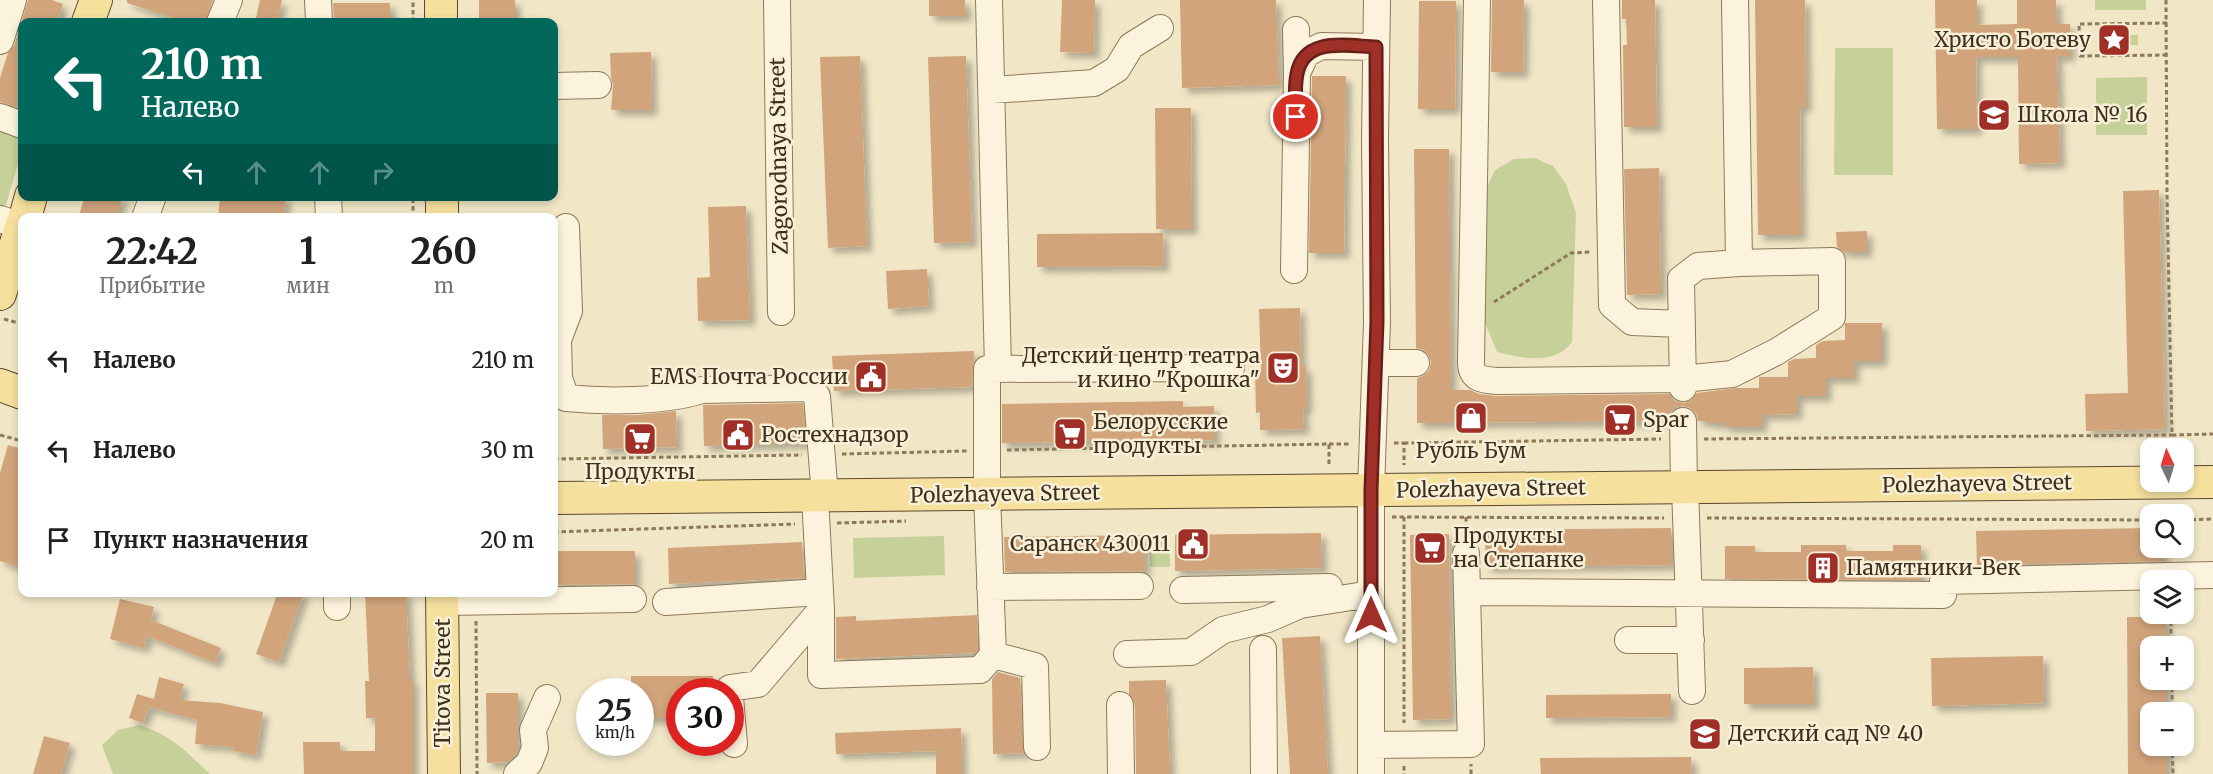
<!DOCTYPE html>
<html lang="ru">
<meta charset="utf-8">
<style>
body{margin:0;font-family:Merriweather,serif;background:#f6f6f6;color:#202124;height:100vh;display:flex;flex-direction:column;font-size:22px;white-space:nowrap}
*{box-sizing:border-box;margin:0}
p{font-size:20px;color:#757577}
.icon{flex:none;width:33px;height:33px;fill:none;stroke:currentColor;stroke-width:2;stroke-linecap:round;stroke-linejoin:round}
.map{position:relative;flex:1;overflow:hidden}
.details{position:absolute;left:18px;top:213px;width:540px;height:384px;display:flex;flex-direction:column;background:#fff;border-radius:12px;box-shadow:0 3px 9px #0003}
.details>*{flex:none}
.guide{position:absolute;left:18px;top:18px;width:540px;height:183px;border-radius:12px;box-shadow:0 3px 9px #0003;background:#00695c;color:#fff;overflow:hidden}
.needle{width:39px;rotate:356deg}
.fabs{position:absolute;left:2140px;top:438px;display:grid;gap:12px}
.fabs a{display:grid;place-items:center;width:54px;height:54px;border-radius:12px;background:#fff;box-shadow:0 3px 9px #0003;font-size:30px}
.speed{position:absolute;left:576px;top:678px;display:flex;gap:12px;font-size:30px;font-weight:700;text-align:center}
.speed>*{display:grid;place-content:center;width:78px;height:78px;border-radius:50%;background:#fff;box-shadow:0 3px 9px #0003;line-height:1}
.speed small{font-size:15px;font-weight:400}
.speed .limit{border:9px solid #d22;background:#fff;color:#111}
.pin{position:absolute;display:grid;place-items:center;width:51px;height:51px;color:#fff;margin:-26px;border:3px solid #fff;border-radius:50%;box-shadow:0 2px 6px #0007}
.me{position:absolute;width:66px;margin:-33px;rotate:0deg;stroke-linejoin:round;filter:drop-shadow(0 0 4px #0008)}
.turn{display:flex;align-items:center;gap:21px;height:126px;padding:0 24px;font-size:27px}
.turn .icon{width:78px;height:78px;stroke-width:2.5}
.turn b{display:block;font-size:42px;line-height:51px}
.lanes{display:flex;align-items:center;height:57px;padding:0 24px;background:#0003;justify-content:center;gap:30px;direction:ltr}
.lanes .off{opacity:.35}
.eta{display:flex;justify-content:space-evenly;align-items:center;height:102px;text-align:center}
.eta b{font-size:36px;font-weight:700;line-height:42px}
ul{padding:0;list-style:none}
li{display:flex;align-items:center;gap:18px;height:90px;padding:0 24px}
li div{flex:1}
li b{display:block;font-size:22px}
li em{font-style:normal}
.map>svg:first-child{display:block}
</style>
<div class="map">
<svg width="2213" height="774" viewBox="0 0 2213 774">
<defs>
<filter id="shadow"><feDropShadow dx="5.5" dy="5.5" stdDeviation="3" flood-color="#0004"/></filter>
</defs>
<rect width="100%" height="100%" fill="#f1e7c7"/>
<path fill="#c6d099" d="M2095 0H2146V10H2095Z
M2101 35H2138V45H2101Z
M1835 48H1893V175H1834Z
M2147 77V135H2096V78Z
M0 129 22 136V150L0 225Z
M1535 158 1553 166 1566 184 1576 213 1572 342C1555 366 1521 358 1497 352L1484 320 1485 191 1495 170 1514 159Z
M944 536 945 575 854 578 853 538Z
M1169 536 1170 567H1150L1149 537Z
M139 725C172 735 185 751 210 774H113L102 745 118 730Z"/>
<path fill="#d1a47b" filter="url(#shadow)" d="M28 0H52L63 4 57 22H22V109L0 102V78L8 53 14 46Z
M127 0H213L205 22H186L127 3Z
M260 0H282L277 22H255Z
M479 0H515V22H479Z
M929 0H965L966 16H929Z
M1062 0H1095L1094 53 1060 52Z
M1180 0H1276L1279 85 1182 88Z
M1492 0H1524L1523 72H1491Z
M1622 0H1655L1657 127H1624L1623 45H1627L1626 19H1622Z
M1755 0H1805L1806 107H1800L1801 235H1758Z
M1935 0H1977V25L2017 24V0H2056L2057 24H2070V56H2057L2060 163 2019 164 2018 57H1976L1977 129H1937Z
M1419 1H1456L1455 109H1418Z
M333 3H390L391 22H334Z
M651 52 652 110H611L613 85 611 77 610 53Z
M860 56 867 246 828 248 820 57Z
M966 56 972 242 934 243 928 57Z
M1312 76H1346L1344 253H1309Z
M1155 108H1191L1192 229H1156Z
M1414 149H1449L1451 390H1470L1479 394 1497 396 1670 394 1675 401 1684 403 1691 400 1697 393 1736 388H1759V377H1788V362L1794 359 1816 358V345L1823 341 1845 340V323H1882V361H1854V378H1826V396H1797V414L1762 415V427H1725V423H1708V421H1698L1696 413 1690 408 1683 406 1675 408 1670 414 1668 421 1417 423V378L1423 376 1429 371 1431 362 1429 356 1424 350 1416 348Z
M1659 168 1661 294 1627 295 1624 169Z
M2159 190 2165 429 2086 431 2085 394 2128 393 2123 191Z
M85 196H123L116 218H78Z
M220 196H286L283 218H218Z
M746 206 750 320 698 321 697 278 710 277 708 207Z
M1867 231V252H1844L1837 247 1836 232Z
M1163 233 1164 266 1037 267V234Z
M927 269 929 306 888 309 886 271Z
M1300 308 1301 367 1306 366 1307 408 1303 409 1304 429 1260 430V412L1256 413 1255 370H1261L1259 309Z
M974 351 972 387 834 391 832 356Z
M1183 401V407L1214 406 1215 440 1002 443V404Z
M803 403 806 443 704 446 703 405Z
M676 411 677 447 603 449 602 415H636Z
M8 445 22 449V559L20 567 0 561V473Z
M1671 528V565L1486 567 1485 530Z
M2151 528V548H2163L2164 561 1977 565 1976 531Z
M1321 533 1322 568 1175 571V535Z
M1449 534 1451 719 1413 720 1410 535Z
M1145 535V571L1005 572 1004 537Z
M802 542 804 578 669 584 668 548Z
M1801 545H1846V551H1893V545H1921V580L1725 579V546H1755V552H1801Z
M554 551H635V584L554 585Z
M278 592H304L279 662 256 654Z
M365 592H406L410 680H413V774H304L303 742H340V751H375V718H366L365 681H369Z
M120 599 154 607 151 620 221 648 215 663 147 636 144 648 110 639Z
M977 615 978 650 975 653 836 659V617L856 616V621Z
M2127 617H2166V646H2151V680H2166V712H2151V746H2167V774H2128Z
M1320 636 1328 774H1290L1282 638Z
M2043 656 2044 703 1932 706 1931 658Z
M1813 667 1814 704H1744V668Z
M998 672 1020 678 1024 753 993 754 992 679Z
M631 676H713V692H680V718H640V692H631Z
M159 677 184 684 179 700 220 703 263 712 256 755 233 751 234 747 195 744 197 720 149 707 143 723 129 718 137 694 154 699Z
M1166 680 1170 774H1136L1135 705 1129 694V681Z
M486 693H518V749L516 754 508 762 487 763Z
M1671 694V717L1546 718V695Z
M961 728 962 774H936V751L836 754 835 733Z
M44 736 70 743 61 774H33Z
M1691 757 1692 774H1541L1540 758Z"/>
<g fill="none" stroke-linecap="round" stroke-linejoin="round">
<g stroke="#8e795b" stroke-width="28">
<path id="minor" d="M318 0 319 22
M777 0 781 312
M989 0 998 369
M1477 0 1471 362C1471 379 1482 380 1497 381L1683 379 1732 374 1776 352 1832 317V261L1739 263
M1606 0 1612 305 1632 322 1681 324
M220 22 229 0
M1296 30 1297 73
M0 41 13 0
M554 86 598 85
M992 90 1094 83 1117 69 1131 46 1160 28
M0 117 22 125
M328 196 329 218
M145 218 153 196
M0 219 22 226
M1294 270 1297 73 1306 54 1321 46 1376 47
M558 340 559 378 566 398C606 402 664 402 702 390L809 388 817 396 825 496
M554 341 558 340 569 311 566 227
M1376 363H1416
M1683 388 1681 279 1698 266 1739 263 1735 0
M1683 421 1684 487
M1685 487 1692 691
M815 496 821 610V675L980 670 993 655
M990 587 1140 586
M1183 590 1329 587
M337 592V607
M1467 592 1943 595V581L2213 575
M443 602 633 599
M666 602 820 592
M1628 640H1691
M1263 649 1264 774
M1127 654 1191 652 1223 630 1268 619 1300 605 1371 594
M730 692V688L758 684 821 610
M730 697 734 744
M1120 705 1121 774
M1371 745 1471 744 1466 554
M1037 747 1035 666 993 655 987 494V369L1231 368
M517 774 529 763 535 748 533 730 547 698
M1371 774V490L1377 322 1375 139 1377 0"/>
</g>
<g stroke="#5b472f" stroke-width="34">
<path id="major" d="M441 0V22
M88 22 96 0
M442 196V218
M25 218 31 196
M0 294 22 224
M0 385 22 393
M554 498 2213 482
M442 592 444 774"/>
</g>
<path stroke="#8e795b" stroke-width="3" stroke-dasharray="4.5 3" stroke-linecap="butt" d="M2166 0 2167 195 2172 435 2213 434
M413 22V0
M2167 23 2079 24 2080 56 2167 55
M2070 40H2080
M413 218V196
M1494 302 1571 253 1590 252
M4 319 22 324
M0 435 22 441
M1704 439 2172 435 2171 448
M1394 443H1404V465
M1404 443 1661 439
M1329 444H1351
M1007 450 1329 444V466
M842 454 967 451
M554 459 802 455
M2170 514V507
M1392 517 1664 518
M1404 517V723
M1466 517V534
M1707 518 2151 520
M2184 520 2213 519
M837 523 906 521
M554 532 795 524
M2171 614V646
M476 621 477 774
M2172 680V712
M2172 746 2173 774
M1404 766V774
M1471 774V764"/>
<use href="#minor" stroke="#fbf3db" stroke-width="26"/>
<use href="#major" stroke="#f5e09e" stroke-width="32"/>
</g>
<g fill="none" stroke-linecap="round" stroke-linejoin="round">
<g stroke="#681f19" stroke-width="15">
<path id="route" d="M1296 117C1296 103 1294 88 1297 74 1304 36 1347 46 1376 47L1377 321 1371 490V615"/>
</g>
<use href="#route" stroke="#a02f27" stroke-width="10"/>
</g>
<defs>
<g id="sight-square" transform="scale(1.725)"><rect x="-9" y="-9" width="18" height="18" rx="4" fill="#a02f27" stroke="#f8f0d7"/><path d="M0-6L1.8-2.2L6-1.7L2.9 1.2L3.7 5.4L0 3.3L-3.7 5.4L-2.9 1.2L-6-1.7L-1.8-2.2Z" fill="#fff"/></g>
<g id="school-square" transform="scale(1.725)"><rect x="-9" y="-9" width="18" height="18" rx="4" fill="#a02f27" stroke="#f8f0d7"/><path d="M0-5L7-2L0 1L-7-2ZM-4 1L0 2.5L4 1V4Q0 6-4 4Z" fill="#fff"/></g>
<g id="theatre-square" transform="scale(1.725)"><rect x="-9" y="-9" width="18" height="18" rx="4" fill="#a02f27" stroke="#f8f0d7"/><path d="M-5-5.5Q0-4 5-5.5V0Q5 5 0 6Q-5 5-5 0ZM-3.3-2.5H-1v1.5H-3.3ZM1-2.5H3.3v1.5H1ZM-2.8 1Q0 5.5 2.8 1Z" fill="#fff"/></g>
<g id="civic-square" transform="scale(1.725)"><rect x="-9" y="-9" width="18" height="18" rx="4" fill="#a02f27" stroke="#f8f0d7"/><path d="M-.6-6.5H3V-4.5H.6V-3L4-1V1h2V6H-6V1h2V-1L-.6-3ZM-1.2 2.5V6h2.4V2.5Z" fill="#fff"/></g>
<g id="shop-square" transform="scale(1.725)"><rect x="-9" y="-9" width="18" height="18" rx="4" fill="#a02f27" stroke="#f8f0d7"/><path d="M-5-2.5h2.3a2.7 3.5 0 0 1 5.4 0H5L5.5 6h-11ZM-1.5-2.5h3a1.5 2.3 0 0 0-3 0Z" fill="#fff"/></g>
<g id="supermarket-square" transform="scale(1.725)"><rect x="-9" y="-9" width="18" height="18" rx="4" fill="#a02f27" stroke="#f8f0d7"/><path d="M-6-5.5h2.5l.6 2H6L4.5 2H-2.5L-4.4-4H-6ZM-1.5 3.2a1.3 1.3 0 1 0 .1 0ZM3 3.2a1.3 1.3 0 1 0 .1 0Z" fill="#fff"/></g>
<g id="building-square" transform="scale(1.725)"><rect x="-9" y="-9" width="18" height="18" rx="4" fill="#a02f27" stroke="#f8f0d7"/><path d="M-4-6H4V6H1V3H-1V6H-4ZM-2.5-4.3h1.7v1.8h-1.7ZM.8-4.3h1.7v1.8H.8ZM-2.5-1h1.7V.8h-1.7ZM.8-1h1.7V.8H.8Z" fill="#fff"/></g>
</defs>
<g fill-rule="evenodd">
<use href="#sight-square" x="2114" y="40"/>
<use href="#school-square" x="1994" y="115"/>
<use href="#theatre-square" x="1283" y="368"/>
<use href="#civic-square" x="871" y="377"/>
<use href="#shop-square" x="1471" y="418"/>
<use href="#supermarket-square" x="1620" y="420"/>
<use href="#supermarket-square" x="1070" y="434"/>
<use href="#civic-square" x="738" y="435"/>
<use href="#supermarket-square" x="640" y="439"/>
<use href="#civic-square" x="1193" y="544"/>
<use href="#supermarket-square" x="1430" y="548"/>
<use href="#building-square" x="1823" y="568"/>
<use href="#school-square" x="1705" y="734"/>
</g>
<g text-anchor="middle" stroke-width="5" stroke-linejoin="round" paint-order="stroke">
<g font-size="21" fill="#3d301f" stroke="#f8f0d7" text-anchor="start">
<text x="2091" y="47" text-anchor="end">Христо Ботеву</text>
<text x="2017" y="122">Школа № 16</text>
<text x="1260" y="363" text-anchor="end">Детский центр театра<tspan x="1260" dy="24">и кино "Крошка"</tspan></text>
<text x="848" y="384" text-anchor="end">EMS Почта России</text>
<text x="1643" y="427">Spar</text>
<text x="1093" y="429">Белорусские<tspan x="1093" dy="24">продукты</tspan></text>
<text x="761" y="442">Ростехнадзор</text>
<text x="1471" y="458" text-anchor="middle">Рубль Бум</text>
<text x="640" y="479" text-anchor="middle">Продукты</text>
<text x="1453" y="543">Продукты<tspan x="1453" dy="24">на Степанке</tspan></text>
<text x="1170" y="551" text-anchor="end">Саранск 430011</text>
<text x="1846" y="575">Памятники-Век</text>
<text x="1728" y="741">Детский сад № 40</text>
</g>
<g font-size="21" fill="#3d301f" stroke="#f8f0d7">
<text transform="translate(779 156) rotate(-91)" y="7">Zagorodnaya Street</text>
<text transform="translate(1977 484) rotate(-1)" y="7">Polezhayeva Street</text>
<text transform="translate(1491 489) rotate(-1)" y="7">Polezhayeva Street</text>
<text transform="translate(1005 494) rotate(-1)" y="7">Polezhayeva Street</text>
<text transform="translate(443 683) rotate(-90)" y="7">Titova Street</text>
</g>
</g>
</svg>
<div class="fabs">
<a><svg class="needle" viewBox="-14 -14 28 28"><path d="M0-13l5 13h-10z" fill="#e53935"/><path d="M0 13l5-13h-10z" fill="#757577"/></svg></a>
<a><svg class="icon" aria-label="search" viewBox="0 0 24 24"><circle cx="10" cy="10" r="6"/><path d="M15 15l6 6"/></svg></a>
<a><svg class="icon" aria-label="layers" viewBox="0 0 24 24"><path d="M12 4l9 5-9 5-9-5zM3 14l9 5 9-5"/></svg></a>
<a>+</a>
<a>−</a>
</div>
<div class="speed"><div>25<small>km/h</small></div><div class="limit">30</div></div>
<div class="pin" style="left:1296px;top:117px;background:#d93025"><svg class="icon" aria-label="arrive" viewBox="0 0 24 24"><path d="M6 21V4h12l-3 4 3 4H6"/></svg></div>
<svg class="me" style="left:1371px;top:615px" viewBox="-20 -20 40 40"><path d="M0-17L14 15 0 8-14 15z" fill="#a02f27" stroke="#fff" stroke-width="4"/></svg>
<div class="guide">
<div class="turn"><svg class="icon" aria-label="left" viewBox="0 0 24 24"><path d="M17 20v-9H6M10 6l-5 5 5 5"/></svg><div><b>210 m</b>Налево</div></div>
<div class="lanes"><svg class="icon" aria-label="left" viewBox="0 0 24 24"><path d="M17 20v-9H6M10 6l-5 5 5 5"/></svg><svg class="icon off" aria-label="ahead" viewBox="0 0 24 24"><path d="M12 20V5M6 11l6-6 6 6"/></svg><svg class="icon off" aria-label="ahead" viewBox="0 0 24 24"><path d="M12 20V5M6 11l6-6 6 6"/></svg><svg class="icon off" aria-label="right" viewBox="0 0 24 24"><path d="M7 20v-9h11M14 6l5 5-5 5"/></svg></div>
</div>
<section class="details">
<div class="eta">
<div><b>22:42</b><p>Прибытие</p></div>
<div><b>1</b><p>мин</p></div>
<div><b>260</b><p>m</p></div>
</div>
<ul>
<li><svg class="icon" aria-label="left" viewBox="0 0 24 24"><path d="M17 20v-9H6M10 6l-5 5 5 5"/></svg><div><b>Налево</b></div><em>210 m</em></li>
<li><svg class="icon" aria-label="left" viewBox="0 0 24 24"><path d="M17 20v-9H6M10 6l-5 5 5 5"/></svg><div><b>Налево</b></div><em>30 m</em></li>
<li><svg class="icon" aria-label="arrive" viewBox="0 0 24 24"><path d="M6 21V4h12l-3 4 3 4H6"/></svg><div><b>Пункт назначения</b></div><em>20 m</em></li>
</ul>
</section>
</div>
